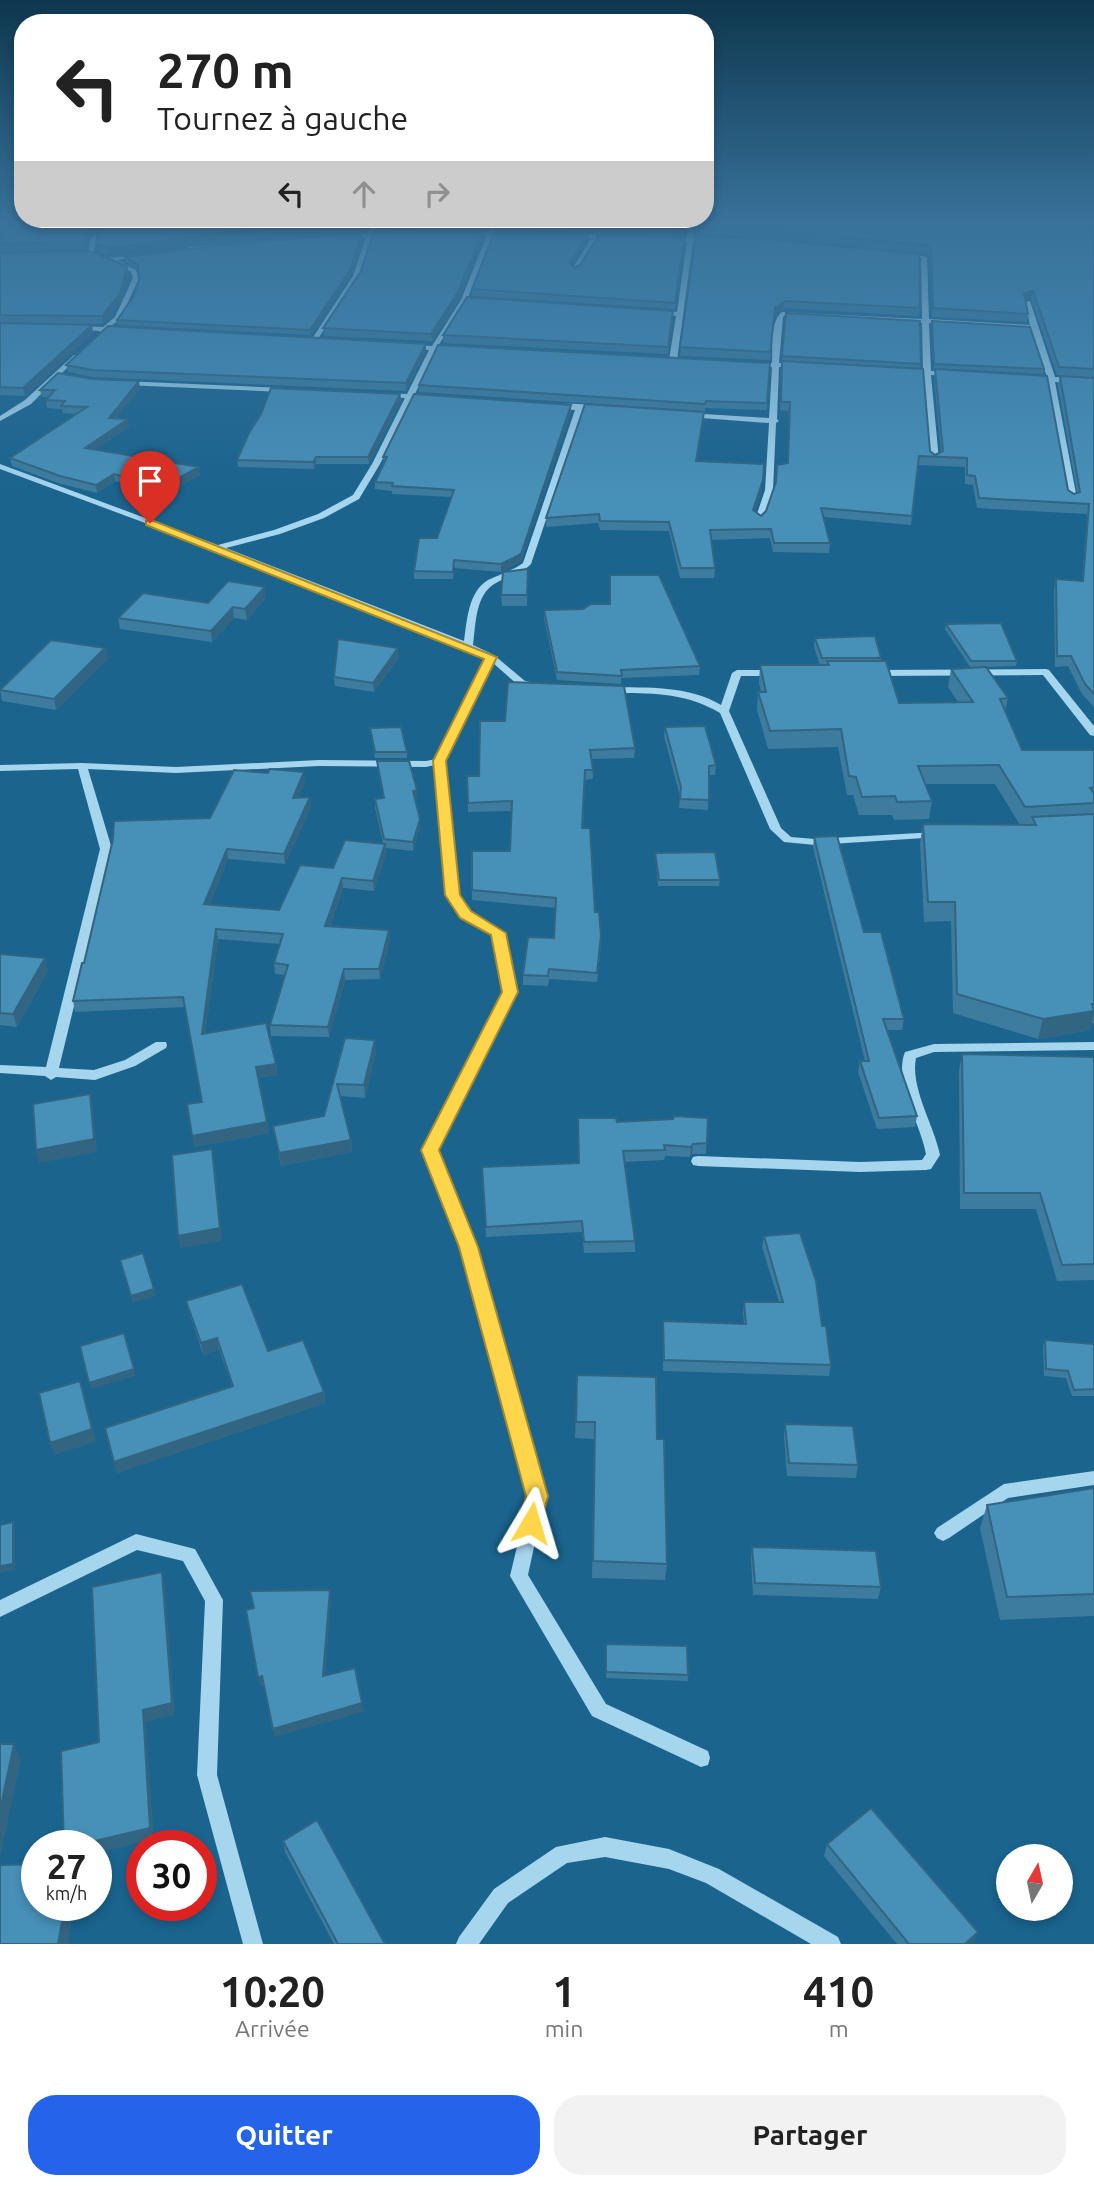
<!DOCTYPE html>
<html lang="fr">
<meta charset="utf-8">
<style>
body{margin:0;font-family:Ubuntu,sans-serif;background:#f2f2f2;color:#222;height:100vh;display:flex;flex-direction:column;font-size:26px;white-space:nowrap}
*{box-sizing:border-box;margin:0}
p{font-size:23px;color:#767676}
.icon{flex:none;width:38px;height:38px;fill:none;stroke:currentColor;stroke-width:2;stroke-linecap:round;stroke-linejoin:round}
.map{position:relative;height:1944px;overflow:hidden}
.side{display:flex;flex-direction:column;background:#fff;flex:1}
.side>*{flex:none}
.guide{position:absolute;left:14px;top:14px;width:700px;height:214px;border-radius:28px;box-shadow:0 4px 10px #0003;background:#fff;color:#222;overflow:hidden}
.needle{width:46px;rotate:9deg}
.controls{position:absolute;left:996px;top:1844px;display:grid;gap:14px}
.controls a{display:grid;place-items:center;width:77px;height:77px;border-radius:50%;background:#fff;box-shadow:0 4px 10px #0003;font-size:35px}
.speed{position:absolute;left:21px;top:1830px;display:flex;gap:14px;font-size:35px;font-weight:700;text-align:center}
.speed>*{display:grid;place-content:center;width:91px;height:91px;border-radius:50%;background:#fff;box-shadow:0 4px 10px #0003;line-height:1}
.speed small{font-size:18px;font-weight:400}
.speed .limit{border:10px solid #d22;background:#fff;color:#111}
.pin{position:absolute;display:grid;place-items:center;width:60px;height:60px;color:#fff;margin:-72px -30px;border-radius:50% 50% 50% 0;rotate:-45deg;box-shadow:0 0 7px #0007}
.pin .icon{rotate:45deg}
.me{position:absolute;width:77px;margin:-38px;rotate:7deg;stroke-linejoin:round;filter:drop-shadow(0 0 5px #0008)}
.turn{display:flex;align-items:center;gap:24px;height:147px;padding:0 28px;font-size:32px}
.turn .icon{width:91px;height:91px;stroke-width:2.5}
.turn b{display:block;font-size:49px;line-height:60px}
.lanes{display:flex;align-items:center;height:66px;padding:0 28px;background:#0003;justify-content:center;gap:35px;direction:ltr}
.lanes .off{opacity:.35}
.eta{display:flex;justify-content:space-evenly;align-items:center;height:119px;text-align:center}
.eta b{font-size:42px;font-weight:600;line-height:49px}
.action{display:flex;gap:14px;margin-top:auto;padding:14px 28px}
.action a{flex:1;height:80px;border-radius:28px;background:#2563eb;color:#fff;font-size:28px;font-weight:600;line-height:80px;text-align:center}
.action a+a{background:#f2f2f2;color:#222}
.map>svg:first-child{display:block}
</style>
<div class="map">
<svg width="1094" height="1944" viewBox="0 0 1094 1944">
<rect width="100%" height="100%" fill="#1a648e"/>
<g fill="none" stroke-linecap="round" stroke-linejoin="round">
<path fill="#a6d5ee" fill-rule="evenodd" d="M105 222H111L96 240 94 253 109 258 139 254 142 256 118 260 136 270 139 278 121 318 110 327 125 330C119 334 109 330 102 333L99 331 75 329 74 328 77 326 103 327 115 317 133 278 131 272C117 263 102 261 88 254L90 240Z
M375 222H381L373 233 390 231 393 233 372 236 359 276 316 342 313 344 310 342 353 276 366 237 189 251 186 249 189 247 367 233Z
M492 222H498L494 232 512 234 509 236 493 235 467 300 438 346 453 349 450 351 436 350 415 394 429 395 433 397 429 399 412 398 380 464 359 499 324 518 280 534 226 548 464 641C467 621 468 592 488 580 500 574 512 571 523 563L575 410 555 408 551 406C561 402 594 404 604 409L600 411 583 410 531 564C521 574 509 576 496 583 475 594 476 624 473 645L494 655 525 681 539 684 541 686 536 689 519 686 493 663 445 761 458 895 469 912 504 933 516 992 437 1150 475 1247 545 1496 528 1575 606 1704 708 1751 710 1758 708 1765 701 1767 592 1716 510 1576 529 1496 461 1247 423 1150 504 992 492 935 461 918 446 895 435 765 426 767 319 766 176 773 88 769 112 849 59 1068 94 1070 125 1060 156 1042H166L167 1045 166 1048 135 1066 95 1080 56 1077 51 1080 45 1076 0 1073V1065L46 1067 100 849 78 769 0 771V765L82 763 176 767 319 760 426 761 436 759 486 658 465 648 172 533 0 469V464L218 545 274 530 318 514 353 495 372 464 405 398 384 397 380 395 384 393 407 394 429 350 409 349 406 347 409 345 432 346 461 300 487 235 465 233 468 231 488 232Z
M687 222H693V238L715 240 712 242 693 241 677 360 673 362 669 360 676 316 654 312 657 310 677 312 687 241 664 239 667 237 687 238Z
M573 234H595L598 236 578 270 575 272 572 270 591 238 571 237Z
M905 252 927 257 929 319 1030 325 1025 302 1030 301 1055 377 1094 380V384L1055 382 1077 499 1073 501 1069 499 1048 381 1031 380 1027 378 1031 376 1047 377 1031 329 929 323 931 371 950 372 954 374 950 376 931 375 939 460 935 462 931 460 924 375 909 374 905 372 909 370 923 371 922 323 785 315 783 317 779 363 797 364 801 366 797 368 779 367 777 419 779 421 776 423 773 490 763 520 756 522 755 520 765 490 769 423 688 417 684 415 688 413 769 418 772 367 755 366 751 364 755 362 772 363C773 348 770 321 782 312L922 319 921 258 903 255Z
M74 355 79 356 31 404 0 421V416L25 400Z
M122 381 285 388 289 390 285 392 125 385 121 383Z
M1046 669 1049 670 1094 726V736L1090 735 1043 675 873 676 868 673 873 670Z
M737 670H774L779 673 774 676H741L729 711 781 828 791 837 815 839 936 832 940 833 942 835 940 837 815 845 784 842 770 829 720 713C685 692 649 693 610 693L605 690 610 687C647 688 688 685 721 705L732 673Z
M1094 1042V1050L934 1052 916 1058C910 1088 934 1125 940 1155L931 1169 926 1170 860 1172 698 1166 693 1165 691 1161 693 1157 698 1156 860 1162 922 1160 926 1154C921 1125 893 1080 905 1052L934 1044Z
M1094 1471V1485L1008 1498 949 1538 943 1541 937 1538 934 1533 937 1528 1004 1484Z
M136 1534 195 1549 223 1600 217 1775 263 1944H243L197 1775 205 1601 183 1561 137 1550 0 1617V1600Z
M605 1837 669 1849 719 1869 838 1937 841 1944H811L706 1883 669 1869 605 1857 567 1863 508 1903 479 1944H456L459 1937 494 1889 556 1847Z"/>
</g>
<path fill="#3d7c9e" d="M0 222 88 238 86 249 0 252Z
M107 222H373L367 228 222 240 109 255 97 251 96 244Z
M379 222H490L486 230 379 228Z
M685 222 684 235 498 230V223Z
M695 222H1094V707L1082 694 1068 666 1055 667 1054 589 1056 579 1082 581 1087 514 977 508 973 485 965 484V467L918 465 911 525 823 517 830 543 829 553 773 552 770 538 711 540 715 568 714 578H680L669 531 600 530 598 523 546 527V518L703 421 697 461 762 489 755 511 761 516 766 511 788 463 789 411 780 410 782 370 930 451 935 455 941 452 934 378 935 369 1068 490 1074 494 1077 493 1058 385 1060 376 1086 378 1057 375 1031 299 1026 300 1028 314 1027 322 932 317 930 257 925 253 762 237 696 235Z
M362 233V238L351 275 311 335 118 325 117 320 133 297 139 281 138 269 126 262 125 257Z
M696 236 920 308 919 316 784 308 774 316 770 360 680 356Z
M482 239 459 299 432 341 324 336 323 328Z
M586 241 572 265 574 268 684 244 675 309 472 296V289Z
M0 253 127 266 128 273 122 301 103 324 0 323Z
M786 313 921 364 920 368 782 361Z
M673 318 668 354 444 343 443 335Z
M932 321 1044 369 1043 374 934 368Z
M0 323 93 333 25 396 0 395Z
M426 351 406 391 93 377 68 372 66 365Z
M770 363 767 410 705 408V411L419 392V385Z
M140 389 116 418 129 427 95 449 200 475 163 495 115 481 97 493 61 484 12 466 10 458 77 414 63 413 62 409 47 408 46 400 48 397H42L40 390Z
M400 394 401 400 369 464H316L314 469 238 467 237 460 261 414Z
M571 412 521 561 501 572 454 568 453 579H414V571L437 538 451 497 392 494V491L375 489V482L384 464 383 457Z
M528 569 527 606H502L501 595Z
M266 597 247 620 234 618 212 642 120 629 118 618 208 603Z
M544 610 700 666 699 675 621 678V684L557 680 544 618Z
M946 624 1017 661 1016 666 986 667 1008 698 1005 711 1022 750H1094V1023H1092L1090 1030 1038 1039 953 1013 951 921 924 922 920 843 923 824 1020 825 995 784H926L932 801 929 819 894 820 892 815H859L853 795H847L838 747 768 749 757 710 758 692H761L759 683 760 665H820L814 647 815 638 881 658V661L899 703 958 702 948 687 951 669 985 667H970L945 629Z
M105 648 107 659 56 710 2 701 0 689Z
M399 657 374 692 335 686 334 677Z
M480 721 635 748 634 758 592 759 593 779 585 780 583 828 595 912 601 945 597 982 549 979 548 986 523 985V975L554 938 556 908 472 900V851H510L512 811 468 812 467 776H479Z
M665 727 716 765 715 775H709L708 810 679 808 680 796 664 736Z
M370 728 407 752V758H375Z
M377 761 417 799H415L420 827 413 851 386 848V854L374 891 343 888 330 926 390 940 380 979 345 980 329 1037 271 1036 270 1025 285 975 275 974 274 963 280 944 218 939 205 1033 276 1064 277 1075 258 1078 269 1133 194 1147 202 1102 185 1007 75 1012 73 1001 84 963 210 818 305 782 298 797H310L311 807 285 864 228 859 210 904 279 910 333 868 383 843 375 808V799L383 798Z
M814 837 864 932 904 1019 902 1030H887L917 1116 915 1127 877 1129 858 1072 860 1061H865L813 847Z
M655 853 720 880 719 886H658Z
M0 954 48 970 17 1027 0 1025Z
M345 1038 376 1053 365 1098 340 1096 351 1140 352 1152 281 1166 273 1126 324 1116Z
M962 1054 1094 1057V1280L1057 1281 1036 1209H960L959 1070Z
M708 1118 706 1154H692L690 1157 665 1156 664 1160 624 1162 635 1241V1252L584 1253 582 1232 486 1237 482 1167 579 1163 578 1129 617 1122Z
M764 1236 822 1326 831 1365 829 1376 663 1371V1321L744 1324 743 1313 744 1302H779L762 1247Z
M186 1301 268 1351 324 1392 325 1403 117 1473 114 1462 232 1386 219 1349 203 1355 189 1312Z
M1045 1340 1094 1344V1396H1072L1066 1378 1044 1376 1043 1346Z
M577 1375 657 1439 667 1564 665 1580 592 1578 594 1439 575 1438Z
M785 1424 858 1465 856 1478 787 1476 784 1437Z
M1094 1488V1616L1000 1620 980 1528 987 1505Z
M752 1547 881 1587 878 1599 753 1595 751 1559Z
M606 1644 688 1675V1681L606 1678Z
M283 1841 385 1944H334L285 1852Z
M827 1844 974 1943 897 1944 824 1856Z"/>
<path fill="#326581" d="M95 222H103L88 238 86 249 84 242 87 231Z
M359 222H373L367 228 222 240 109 255 108 248 221 233Z
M482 232V239L459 299 432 341 431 334Z
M362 233V238L351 275 311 335 310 330Z
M587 235 586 241 570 269V263Z
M127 266 128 273 122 301 103 324 102 316Z
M1033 291 1031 299 1023 301 1024 293Z
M785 301 784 308 774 316 770 360 775 308Z
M92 325 93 333 25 396 23 388Z
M426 344V351L406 391V383Z
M139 381 140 389 110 426 109 418Z
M400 394 401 400 369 464 368 457Z
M571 405V412L521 561 501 572V564Z
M128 419 129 427 86 455 85 448Z
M316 457V464L314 469 313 462Z
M199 467 200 475 163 495 162 487Z
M114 474 115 481 97 493 96 485Z
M763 480 762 489 753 519V510Z
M265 587 266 597 247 620 245 609Z
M233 607 234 618 212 642 211 631Z
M105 648 107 659 56 710 54 699Z
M398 648 399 657 374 692 373 683Z
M304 772 305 782 294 808 293 798Z
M417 790V799L413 800V791Z
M310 797 311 807 285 864 284 854Z
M420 819V827L413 851V842Z
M385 844 386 854 374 891 373 881Z
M227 849 228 859 206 914 204 904Z
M342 878 343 888 326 937 325 926Z
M216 929 218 939 204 1045 202 1034Z
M389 930 390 940 380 979 379 969Z
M45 958 48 970 17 1027 13 1014Z
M344 969 345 980 329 1037 328 1027Z
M1094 1011V1015L1090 1030 1038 1039 1043 1019Z
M375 1040 376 1053 365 1098 364 1085Z
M276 1064 277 1075 258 1078 256 1067Z
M90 1094 93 1106 97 1152 39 1163 36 1150Z
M267 1122 269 1133 194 1147 192 1136Z
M351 1140 352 1152 281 1166 279 1153Z
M693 1144 692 1154 690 1157 691 1147Z
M212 1149 215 1162 222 1241 180 1248 178 1236Z
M154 1289 156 1296 132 1303 131 1296Z
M217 1338 219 1349 203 1355 201 1343Z
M134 1369 135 1376 91 1389 89 1383Z
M324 1392 325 1403 117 1473 114 1462Z
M84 1394 96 1442 54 1455 50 1443Z
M13 1522 15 1528V1570L0 1573V1566Z
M162 1572 165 1585 175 1715 146 1722 154 1839 96 1853V1846H73L143 1710Z
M330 1590 331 1599 325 1685 323 1676Z
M262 1676 264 1685 260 1686 258 1678Z
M362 1703 364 1712 274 1737 273 1729Z
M14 1744 21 1760 0 1858V1810Z
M65 1906H74L68 1944H58Z
M978 1932 974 1943 965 1944Z"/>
<path fill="#4790b8" stroke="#326581" stroke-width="2" d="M0 222H95L87 231 84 242 0 244Z
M107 222H359L221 233 108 248 96 244 97 234Z
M413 222H487L486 223Z
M498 222H685V228L498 223Z
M696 222H1094V369L1059 367 1033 291 1024 293 1028 314 933 308 931 249 927 245 763 230 696 228Z
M374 231 482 232 458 292 431 334 323 328 361 271Z
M362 233 350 270 310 330 117 320 133 297 139 281 138 265 125 257 222 245Z
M494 233 587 235 570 263 574 268 580 265 599 235 684 238 675 303 472 289Z
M696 236 762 239 919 254 920 308 785 301 775 308 770 352 680 347Z
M89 251 127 266 120 293 102 316 0 315V253Z
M467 297 673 311 668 347 443 335Z
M786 313 920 321 921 364 782 356Z
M932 321 1030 327 1044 369 934 364Z
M0 323 92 325 23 388 0 387Z
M108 326 426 344 406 383 92 370 66 365Z
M438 345 770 363 767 403 706 401 705 404 419 385Z
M782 361 923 369 930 451 935 455 943 451 935 369 1047 376 1068 490 1074 494 1080 492 1060 376 1094 378V694L1085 684 1071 656H1057L1056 579 1083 581 1089 504 979 498 975 476 967 475V458L919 456 912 516 821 508 830 543H774L771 529 710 530 715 568H681L669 522 600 521 599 514 546 518 585 404 704 412 696 461 764 464 763 480 753 510 761 516 766 511 776 482 777 465 788 463 790 402H781Z
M58 373 92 379 139 381 109 418 128 419 85 448 199 467 162 487 114 474 96 485 60 476 10 458 87 407 61 406 65 401 46 400 55 390H40Z
M271 388 400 394 368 457H316L313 462 237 460 249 433 261 414Z
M414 394 571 405 521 554 501 564 454 560 453 572 414 571 419 538H437L454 490 392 486 393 483 375 482 387 457H383Z
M528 569 527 595H501L503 572Z
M610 575H659L700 666 621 670 622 676 557 672 544 610 583 609 591 604H610Z
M228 581 265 587 245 609 233 607 211 631 118 618 143 593 208 603Z
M1001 623 1017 661H971L946 624Z
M875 636 881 658H822L815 638Z
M338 639 398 648 373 683 334 677Z
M51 640 105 648 54 699 0 690Z
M827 661H886L899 703 973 702 951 669 986 667 1008 698 1000 699 1022 750H1094V787L1090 788 1094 793V803L1025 807 999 765 918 766 932 801 897 802 895 796 862 797 856 777 849 776 841 729 770 731 758 692H766L760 665H829Z
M508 682 624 686 635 748 590 750 593 770H585L582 828H590L595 912H599L601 935 597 973 549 969 548 976 523 975 528 937 554 938 556 898 472 890V851H510L512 801 468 803 467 776H479L480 721H505Z
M705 726 716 765 709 766V800L680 799 681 787 665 727Z
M401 727 407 752H375L370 728Z
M377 761H409L417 790 413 791 420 819 413 842 384 839 375 799 384 798Z
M270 769 304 772 293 798 310 797 284 854 227 849 204 904 279 910 300 865 333 868 345 840 385 844 373 881 342 878 325 926 389 930 379 969H344L328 1027 270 1025 288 965 274 963 283 934 216 929 202 1034 266 1023 276 1064 256 1067 267 1122 192 1136 187 1104 202 1102 183 997 73 1001 82 963H84L113 839 114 821 210 818 234 770 268 773Z
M1094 814V1004H1092L1094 1011 1043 1019 957 994 955 902H928L923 824 1036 825 1032 817Z
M837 836 864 932H881L904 1019H883L917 1116 879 1118 860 1061H869L814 837Z
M715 852 720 880H659L655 853Z
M0 954 45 958 13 1014 0 1013Z
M345 1038 375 1040 364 1085 337 1084 351 1140 279 1153 273 1126 324 1116Z
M962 1054 1094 1057V1264L1062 1265 1040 1193H964Z
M90 1094 94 1139 36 1150 33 1104Z
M674 1116 708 1118 707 1143 693 1144 691 1147 664 1145 665 1150 623 1151 635 1241 584 1242 582 1221 486 1227 482 1167 579 1163 578 1118H616L617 1122 673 1119Z
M212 1149 220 1228 178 1236 172 1155Z
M800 1233 816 1281 822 1326H826L831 1365 664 1360 663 1321 746 1324 744 1302H783L764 1236Z
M143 1253 154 1289 131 1296 120 1260Z
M242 1284 268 1351 303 1340 324 1392 114 1462 105 1428 233 1386 217 1338 201 1343 186 1301Z
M124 1333 134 1369 89 1383 80 1346Z
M1045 1340 1094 1344V1389L1074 1390 1068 1371 1046 1369Z
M577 1375 656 1377 657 1439H664L667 1564 593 1561 595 1422H576Z
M80 1381 92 1429 50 1443 39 1393Z
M785 1424 853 1426 858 1465 789 1463Z
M1094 1488V1594L1007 1597 987 1505Z
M13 1522V1564L0 1566V1525Z
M752 1547 876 1551 881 1587 755 1583Z
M162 1572 172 1703 143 1710 150 1828 73 1846H64L61 1751 99 1742 92 1587Z
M330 1590 323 1676 355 1668 362 1703 273 1729 262 1676 258 1678 246 1610 254 1608 250 1591Z
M606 1644 687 1646 688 1675 606 1672Z
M0 1744H14L0 1810Z
M871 1808 978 1932 965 1944H909L827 1844Z
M317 1820 385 1944H338L283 1841Z
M37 1864V1906H65L58 1944H0V1865Z"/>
<linearGradient id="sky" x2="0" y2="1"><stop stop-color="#0e374e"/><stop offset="0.45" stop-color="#38729b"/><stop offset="1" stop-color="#38729b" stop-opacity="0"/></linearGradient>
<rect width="1094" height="494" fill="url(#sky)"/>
<path fill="#ffd54a" stroke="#a68a30" stroke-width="2" d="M146 521H154L497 657 446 761 460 895 471 911 506 933 518 992 439 1150 478 1247 548 1496 539 1530 531 1533 523 1530 520 1523 526 1496 459 1247 421 1150 502 992 491 935 460 918 445 895 433 761 484 659 146 525Z"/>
</svg>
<div class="controls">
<a><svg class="needle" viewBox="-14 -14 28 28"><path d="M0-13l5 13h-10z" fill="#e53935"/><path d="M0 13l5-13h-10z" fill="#767676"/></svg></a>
</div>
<div class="speed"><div>27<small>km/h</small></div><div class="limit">30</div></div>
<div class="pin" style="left:150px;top:523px;background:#d93025"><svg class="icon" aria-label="arrive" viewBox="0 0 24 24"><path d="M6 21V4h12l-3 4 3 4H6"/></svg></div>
<svg class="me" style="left:531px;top:1523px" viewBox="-20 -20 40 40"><path d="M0-17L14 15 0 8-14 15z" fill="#ffd54a" stroke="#fff" stroke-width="4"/></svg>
<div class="guide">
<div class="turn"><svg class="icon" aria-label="left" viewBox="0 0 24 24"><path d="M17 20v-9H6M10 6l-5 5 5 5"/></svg><div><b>270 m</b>Tournez à gauche</div></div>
<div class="lanes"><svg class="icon" aria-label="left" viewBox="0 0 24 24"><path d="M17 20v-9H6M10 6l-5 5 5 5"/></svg><svg class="icon off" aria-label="ahead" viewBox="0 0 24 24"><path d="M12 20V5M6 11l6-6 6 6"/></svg><svg class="icon off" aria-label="right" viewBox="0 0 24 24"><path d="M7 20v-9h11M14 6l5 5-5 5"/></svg></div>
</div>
</div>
<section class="side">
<div class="eta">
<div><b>10:20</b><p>Arrivée</p></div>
<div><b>1</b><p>min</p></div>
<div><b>410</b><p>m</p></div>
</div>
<div class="action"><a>Quitter</a><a>Partager</a></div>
</section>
